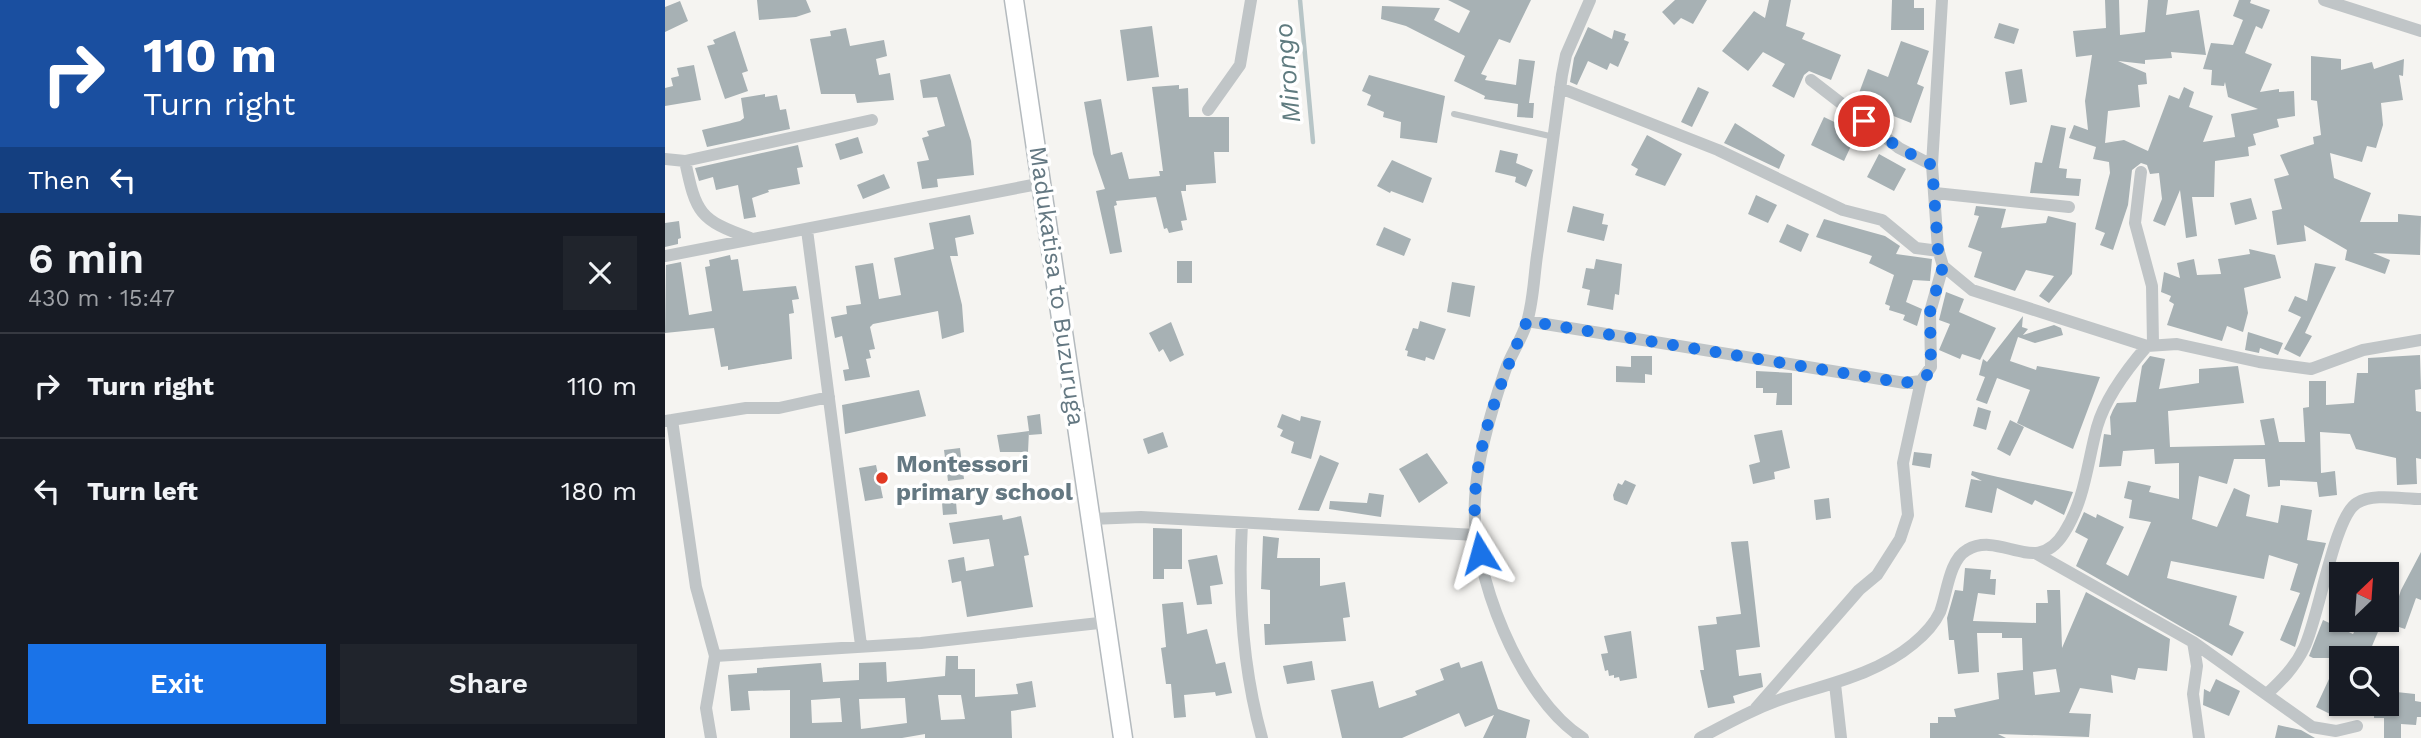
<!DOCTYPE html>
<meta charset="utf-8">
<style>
body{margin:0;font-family:"Work Sans",sans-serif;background:#20242c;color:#f1f3f6;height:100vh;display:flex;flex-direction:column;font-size:26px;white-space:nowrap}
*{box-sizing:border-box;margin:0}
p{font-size:23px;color:#9ea1a6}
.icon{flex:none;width:38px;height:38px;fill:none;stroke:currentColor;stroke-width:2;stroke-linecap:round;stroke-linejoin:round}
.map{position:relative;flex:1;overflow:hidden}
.side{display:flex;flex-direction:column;background:#171b24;width:665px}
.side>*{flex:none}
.top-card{background:#1a4fa0;color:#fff;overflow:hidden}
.needle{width:46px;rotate:25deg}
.buttons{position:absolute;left:1664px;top:562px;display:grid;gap:14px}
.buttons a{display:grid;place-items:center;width:70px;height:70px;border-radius:0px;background:#171b24;box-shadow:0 2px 5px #0004;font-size:35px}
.pin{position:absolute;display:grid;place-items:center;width:60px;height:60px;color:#fff;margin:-30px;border:4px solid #fff;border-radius:50%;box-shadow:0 2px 7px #0007}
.me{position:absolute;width:77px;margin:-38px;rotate:352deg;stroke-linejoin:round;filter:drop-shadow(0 0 5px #0008)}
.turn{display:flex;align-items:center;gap:24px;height:147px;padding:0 28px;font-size:32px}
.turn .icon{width:91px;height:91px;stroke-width:2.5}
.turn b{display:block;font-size:49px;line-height:60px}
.then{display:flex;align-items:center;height:66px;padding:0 28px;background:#0003;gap:14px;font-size:26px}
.round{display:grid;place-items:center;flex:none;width:74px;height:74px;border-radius:0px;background:#20242c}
.head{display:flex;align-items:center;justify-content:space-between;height:119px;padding:0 28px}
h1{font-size:42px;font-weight:600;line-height:52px}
.button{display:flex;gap:14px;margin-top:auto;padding:14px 28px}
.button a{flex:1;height:80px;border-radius:0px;background:#1a73e8;color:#fff;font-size:28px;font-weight:600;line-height:80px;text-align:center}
.button a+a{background:#20242c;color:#f1f3f6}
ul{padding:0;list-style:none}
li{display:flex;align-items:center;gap:21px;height:105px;padding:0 28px;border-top:2px solid #363941}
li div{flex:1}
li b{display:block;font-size:26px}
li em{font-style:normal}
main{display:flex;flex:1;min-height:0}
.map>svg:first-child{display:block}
</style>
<main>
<section class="side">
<div class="top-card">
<div class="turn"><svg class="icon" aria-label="right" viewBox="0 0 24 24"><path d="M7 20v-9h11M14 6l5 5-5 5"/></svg><div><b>110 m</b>Turn right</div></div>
<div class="then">Then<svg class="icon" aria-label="left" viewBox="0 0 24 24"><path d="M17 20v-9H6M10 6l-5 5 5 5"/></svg></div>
</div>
<div class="head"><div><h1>6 min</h1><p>430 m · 15:47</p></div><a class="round"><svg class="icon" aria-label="close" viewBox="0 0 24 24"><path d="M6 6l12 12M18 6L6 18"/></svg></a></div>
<ul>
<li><svg class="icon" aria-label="right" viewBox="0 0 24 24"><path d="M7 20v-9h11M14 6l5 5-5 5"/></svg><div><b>Turn right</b></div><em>110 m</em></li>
<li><svg class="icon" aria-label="left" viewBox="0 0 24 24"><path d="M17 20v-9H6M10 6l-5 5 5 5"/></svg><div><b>Turn left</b></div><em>180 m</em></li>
</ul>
<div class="button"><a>Exit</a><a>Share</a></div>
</section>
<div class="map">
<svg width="1756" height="738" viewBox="0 0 1756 738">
<rect width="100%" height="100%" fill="#f5f4f1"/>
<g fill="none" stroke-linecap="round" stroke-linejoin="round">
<path stroke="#b7c5c7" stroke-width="4.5" d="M635 0 648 142"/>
</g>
<path fill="#a7b1b4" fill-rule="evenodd" d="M92 0H141L146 12 131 17 94 20Z
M783 0H866L845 43 834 39 816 74 822 76 820 80 851 85 854 59 870 61 864 103H869L868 118 852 117 853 104 819 99 820 96 789 81 800 56 741 26 716 19 717 6 775 8 769 20 794 33 805 11Z
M1010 0H1042L1028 24 1016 18 1009 25 997 12Z
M1104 0H1126L1121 26 1140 33 1137 39 1176 55 1166 80 1144 71 1139 75 1129 98 1107 86 1120 64 1098 52 1083 71 1057 51 1089 11 1100 18Z
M1227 0H1249V8H1259V30H1226Z
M1440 0H1454L1455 35 1480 32 1483 0H1503L1501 15 1534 10 1541 55 1506 52 1507 58 1480 60V64L1453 61 1481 73 1482 84 1473 85 1475 107 1443 111 1440 143 1459 140 1483 151 1504 95 1514 99 1519 87 1529 92 1524 107 1548 116 1538 142 1570 137 1566 114 1593 109 1563 97 1560 82 1559 86 1546 85 1547 70 1538 69 1546 43 1568 45 1578 20 1568 16 1574 0H1586L1585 3 1605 10 1597 29 1591 26 1580 53 1607 64 1595 92 1614 89V92L1629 91 1630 116 1612 119 1614 127 1588 134 1591 145 1583 147 1584 156 1550 161 1549 197H1527L1532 236 1521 238 1515 190 1500 226 1488 221 1497 199 1494 173 1485 174 1482 165 1476 163 1467 170 1463 205 1448 250 1435 245 1440 233 1430 229 1445 173 1444 162 1428 159 1431 147 1404 138 1409 125 1423 130 1420 101 1427 55 1411 57 1408 31 1441 28Z
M15 1 23 21 0 32V7Z
M1334 23 1354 29 1349 44 1329 38Z
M487 26 494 77 462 81 455 30Z
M923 27 947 39 949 30 961 34 959 40 964 42 953 67 945 63 942 70 923 61 912 85 905 82 909 58Z
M181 28 185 46 219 40 222 56 211 59 214 75 225 73 229 100 192 103 190 94H156L145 39 166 36 165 31Z
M70 31 83 71 77 73 83 91 60 99 42 46 50 44 48 40Z
M1236 41 1264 51 1252 84 1259 87 1246 123 1191 101 1203 69 1223 77Z
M1646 56 1676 59V70L1707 62 1709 69 1739 59 1738 76 1734 75 1738 100 1716 103 1718 125 1711 148 1702 146 1697 162 1665 153 1669 178 1706 193 1695 222H1733V214L1756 216 1755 255 1708 253 1725 260 1720 274 1680 260 1682 250 1639 225 1641 241 1612 245 1607 211 1617 209 1609 179 1624 175 1615 155 1649 144 1648 137 1656 135 1652 101 1646 100Z
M29 65 36 100 0 106V88L8 86 6 78 14 76 12 68Z
M1357 69 1362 102 1345 105 1340 72Z
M285 74 306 141 309 175 272 179 273 187 257 189 252 162 264 160 257 138 264 136 262 131 280 126 272 97 258 98 255 80Z
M704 75 780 96 772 143 735 138 736 122 718 117 719 112 702 105 706 95 697 91Z
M514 85V89L523 88 524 117H564V152H549L551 183 521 185V191H516L522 220 516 221 518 230 504 233 502 228 499 229 491 197 451 201 452 205 449 206 457 252 445 254 431 191 440 189 428 154 419 102 436 99 446 155 457 152 464 179 495 176 494 171H498L487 87Z
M1033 87 1044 92 1027 127 1016 122Z
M100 94V97L112 95 115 110 121 109 125 129 42 147 37 130 75 121 79 118 76 98Z
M1159 117 1192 133 1179 161 1146 145Z
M1070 123 1120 155 1114 169 1059 143Z
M1386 125 1401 128 1394 168 1402 169 1401 178 1416 179 1414 196 1365 193 1370 162 1377 163Z
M982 135 1017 154 1000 186 970 175 973 169 966 165Z
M193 137 198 153 175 160 170 144Z
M133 145 138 167 132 168 135 184 103 190 104 192 87 198 91 217 79 219 73 185 51 190 48 177 34 181 30 168Z
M835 150 853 154 851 163 868 170 861 187 850 182 851 177 830 172Z
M1214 154 1241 169 1229 191 1202 177Z
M727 160 767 178 758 203 726 191 725 193 712 186Z
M219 174 225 188 198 199 192 185Z
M1091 195 1112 205 1103 223 1083 214Z
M1586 198 1592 219 1570 225 1565 203Z
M908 206 939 214 937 224 943 225 939 241 902 232Z
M1311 206 1341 209 1336 228 1381 223 1383 216 1411 223 1407 274 1384 303 1374 296 1389 276 1361 270 1350 291 1309 277 1317 252 1303 247 1314 216 1309 215Z
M305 215 309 234 290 238 293 256H285L297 305 299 332 277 339 273 311 208 324 205 327 210 349 204 350 206 358 201 359 205 377 180 381 178 370 184 369 177 336 170 338 166 317 182 314 181 306 196 304 190 266 208 263 214 299 236 295 229 258 269 249 264 223Z
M1159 219 1220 236 1235 246 1231 254 1267 259 1265 281 1248 280 1241 302 1257 309 1252 326 1238 320 1240 315 1224 310 1225 306 1220 304 1229 275 1204 263 1207 256 1151 237Z
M14 221 16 238 13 239V244L0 247V223Z
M1122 224 1144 234 1136 252 1114 242Z
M719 227 746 239 739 256 711 245Z
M1584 249 1610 255 1616 278 1579 288 1583 313 1578 332 1562 326 1557 341 1502 325 1509 304 1504 301 1506 296 1496 292 1499 272 1515 278 1512 263 1529 259 1532 275 1556 274 1553 259 1585 254Z
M65 255 66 260 73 259 78 291 131 286 134 299 127 300 129 313 124 314 127 359 63 370V366L56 367 49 328 0 333 1 265 16 262 24 315 47 311 40 267 45 266 44 260Z
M931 259 957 264 954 295 950 294 948 310 922 305 925 290 917 288 921 268 929 269Z
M512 261H527V283H512Z
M1650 263 1671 267 1640 333 1647 336 1635 357 1619 349 1636 317 1623 311 1630 296 1642 301Z
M787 282 810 286 805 317 782 312Z
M1281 292 1299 299 1294 312 1331 328 1315 360 1297 354 1295 359 1274 350 1285 324 1274 320Z
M1358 316 1357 327 1363 329 1358 335 1389 325 1396 328 1398 335 1370 343 1353 337 1345 361 1371 370 1372 366 1435 377 1408 449 1352 423 1365 390 1332 378 1322 404 1311 400 1320 377 1314 375 1318 359 1322 362Z
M755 321 781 329 769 360 761 357 760 361 742 356 743 351 740 350 748 328 753 329Z
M506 322 519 355 505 362 498 349 494 352 484 333Z
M1583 332 1618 343 1613 355 1595 348 1594 353 1580 350Z
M1755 355 1756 389 1750 390 1751 411 1756 412V459L1751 458 1752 484 1732 485 1731 458 1691 449 1685 434 1655 432 1656 473 1670 471 1672 495 1654 497 1652 482 1615 480V486L1603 487 1600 459H1569L1562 484 1534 476 1527 519 1552 527 1569 488 1585 495 1581 516 1613 523 1616 505 1647 510 1642 540 1661 543 1630 647 1615 640 1635 593 1625 590 1633 564 1604 555 1599 579 1506 561 1502 578 1572 596 1564 625 1579 632 1567 656 1411 566 1423 539 1410 532 1419 512 1431 518 1432 514 1459 527 1441 564 1463 576 1486 522 1464 518 1467 500 1459 498 1463 481 1486 486 1484 492 1514 499V463L1490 464 1489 449 1458 451 1456 466 1434 467 1439 434 1446 435 1445 417 1448 410 1452 403 1471 402 1477 366 1485 356 1500 359 1494 389 1534 383V369L1573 366 1579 403 1503 411 1505 447 1600 445 1595 420 1609 418 1614 442H1640L1638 408 1644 407V381H1661V405L1689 403 1692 373H1703V358Z
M966 356H987V375L980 374V383L951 382V366L966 367Z
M1091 371 1127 373V405H1111L1112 393H1098V388H1091Z
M254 390 261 416 180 434 177 405Z
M1313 407 1326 411 1321 430 1308 426Z
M375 414 377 434 364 435V431L363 452H335L332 435 364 431 362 416Z
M617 414 635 421 636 416 656 421 646 459 626 453 629 442 615 436 618 430 612 427Z
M1345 420 1359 427 1345 456 1332 449Z
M1117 430 1125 468 1109 472 1110 479 1088 484 1084 465 1095 462 1089 435Z
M498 432 503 447 483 454 478 439Z
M295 448 299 479 283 481 279 450Z
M1249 452 1267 454 1265 468 1247 465Z
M762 453 783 483 754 503 734 469Z
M655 455 674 463 654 511 633 510Z
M211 465 218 498 200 501 194 468Z
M1307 471 1333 477 1408 492 1399 515 1370 500 1367 505 1332 488 1327 513 1300 507 1306 479 1317 481 1306 475Z
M960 480 971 485 962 505 949 500 948 495 953 483 957 485Z
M290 489 292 514 278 515 276 490Z
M704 493 719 495 716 517 664 509 665 501 702 503Z
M1164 498 1166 518 1151 520 1149 500Z
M337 515 338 520 356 516 364 555 359 556 368 607 302 617 296 581 287 583 283 560 299 557 301 571 329 566 324 539 288 544 284 523Z
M488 528 517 529V569H499V579H488Z
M598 536 614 538 612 558H655V586L680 582 685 617 678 618 681 641 600 645 599 624H605V590L596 589Z
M1083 541 1095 647 1071 650 1074 676 1096 673 1098 687 1068 696 1070 703 1043 708 1035 670H1039L1033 626 1052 624 1051 617 1076 614 1066 542Z
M1756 552V600L1751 598 1740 629 1725 624 1736 590Z
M552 555 558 584 545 586 547 604 532 605 523 560Z
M1300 568 1326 570 1325 579H1331L1330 595 1313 593 1308 621 1371 623V603H1383L1382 590H1395L1397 648 1421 592 1505 639 1502 671 1473 668 1470 680 1446 675 1448 693 1415 688 1404 713 1426 714 1424 737 1333 734 1341 738H1265V723H1273V717H1291L1289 709 1334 699 1332 673 1358 670 1357 638H1337V633H1312L1314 672 1293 674 1289 640H1284L1282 618 1290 590 1298 591ZM1391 669 1395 692 1370 695 1368 672Z
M518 602 522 634 542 629 551 664 560 662 567 693 551 696 550 692 519 695 521 717 509 718 506 684H501L496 648 501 647 497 604Z
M1658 620 1688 634 1695 620H1718L1702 658H1648L1644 656Z
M966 631 972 678 955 681 954 677 949 678V675L944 676 943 670 940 671 936 654 943 653 939 636Z
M281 656H293V669H310V697L353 694 351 684 367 681 371 707 346 711 347 738H260V734L237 738H125V690L83 691 85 710 66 711 63 675 92 673V668L156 663 158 682 194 680V663L221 662 222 682 280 676ZM273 695H296L300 719 276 720ZM175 698 177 722 147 723 146 700ZM240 698 242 723 196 729 194 699Z
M647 661 650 680 622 684 618 666Z
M817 661 833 709 865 720 861 738H818L829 715 800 727 794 713 737 738H677L666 690 708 681 714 708 752 695 750 691 779 680 775 669 794 662 796 668Z
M1551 679 1575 691 1564 716 1538 705 1539 689 1545 692Z
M1664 679 1676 684V695L1667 715 1651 707Z
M1722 691 1750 694V701L1756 702V717H1752L1751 725 1736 724V738H1719V718H1709V704H1722Z
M1613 725 1636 730 1650 738H1610Z"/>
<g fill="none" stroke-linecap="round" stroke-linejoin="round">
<g stroke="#b4babe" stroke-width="21">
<path id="secondary" d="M349 0 458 738"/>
</g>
<path stroke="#c0c5c7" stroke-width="6" d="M789 114 889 137"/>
<path stroke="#c0c5c7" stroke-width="12" d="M1277 0 1267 165 1273 249 1278 266 1307 290 1482 346
M1659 0 1756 31
M1146 80 1234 148 1267 165
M895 88 1053 150 1178 210 1217 220 1251 248 1274 251
M543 110 575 65 586 0
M0 159 20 161 207 120
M20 161C31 213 34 220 85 238
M1476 172 1470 223 1487 286 1488 344
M1270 193 1404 207
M142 230 196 645
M0 256 378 183
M862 321 1240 383 1256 381 1266 367 1265 312 1278 266
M7 420 31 587 50 656 41 708 46 738
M0 421 81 408H114L164 397
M426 519 476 517 811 535
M577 523C573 594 578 670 597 738
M1372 554 1528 642 1532 666 1528 694 1534 738
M1528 642 1647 727 1671 731 1692 726
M50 656 256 643 443 622
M1170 684 1176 738
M1602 694C1616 681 1630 667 1639 648 1654 618 1669 516 1692 503 1708 493 1737 499 1756 499
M1091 708 1194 590 1212 575 1235 539 1243 515 1238 463 1256 381
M918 738C855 699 805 571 810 499 812 457 826 411 840 371 846 354 857 339 862 322 869 299 869 272 873 249 881 191 889 133 897 75L901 55 925 0
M1035 738C1065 722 1094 706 1126 696 1168 683 1213 673 1248 644 1259 635 1269 625 1275 612 1282 594 1284 560 1302 550 1336 530 1371 578 1399 533 1420 500 1422 464 1432 427 1440 399 1463 368 1482 346L1512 344 1594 362 1646 369 1698 350 1756 340"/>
<use href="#secondary" stroke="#fff" stroke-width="18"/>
</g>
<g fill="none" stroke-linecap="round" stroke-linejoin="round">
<path stroke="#1a73e8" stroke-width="12" stroke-dasharray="0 21.6" d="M815 553C796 477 832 390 862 321L1240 383 1261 377 1266 367 1265 312 1278 266 1273 249 1267 165 1234 148 1199 121"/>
</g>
<circle fill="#e23923" stroke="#fff" stroke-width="2.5" cx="217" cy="478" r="7"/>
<g text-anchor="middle" stroke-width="7" stroke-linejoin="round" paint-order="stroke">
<g font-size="24" fill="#647882" stroke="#fff">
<text transform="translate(392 286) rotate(82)" y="8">Madukatisa to Buzuruga</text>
</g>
<g font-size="24" font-weight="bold" fill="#647882" stroke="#fff" text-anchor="start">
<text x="231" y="472">Montessori<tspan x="231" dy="28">primary school</tspan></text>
</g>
<g font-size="26" font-style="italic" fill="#5f7b7f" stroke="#fff">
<text transform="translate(622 73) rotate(-95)" y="9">Mirongo</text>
</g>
</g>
</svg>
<div class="buttons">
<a><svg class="needle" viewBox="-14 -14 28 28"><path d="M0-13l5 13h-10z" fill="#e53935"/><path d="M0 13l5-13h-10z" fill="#9ea1a6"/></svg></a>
<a><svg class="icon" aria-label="search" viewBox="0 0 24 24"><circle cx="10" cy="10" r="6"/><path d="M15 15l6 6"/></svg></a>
</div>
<div class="pin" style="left:1199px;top:121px;background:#d93025"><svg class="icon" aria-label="arrive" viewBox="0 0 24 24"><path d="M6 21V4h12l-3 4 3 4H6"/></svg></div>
<svg class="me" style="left:815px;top:553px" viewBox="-20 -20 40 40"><path d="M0-17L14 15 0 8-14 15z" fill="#1a73e8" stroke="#fff" stroke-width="4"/></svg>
</div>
</main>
